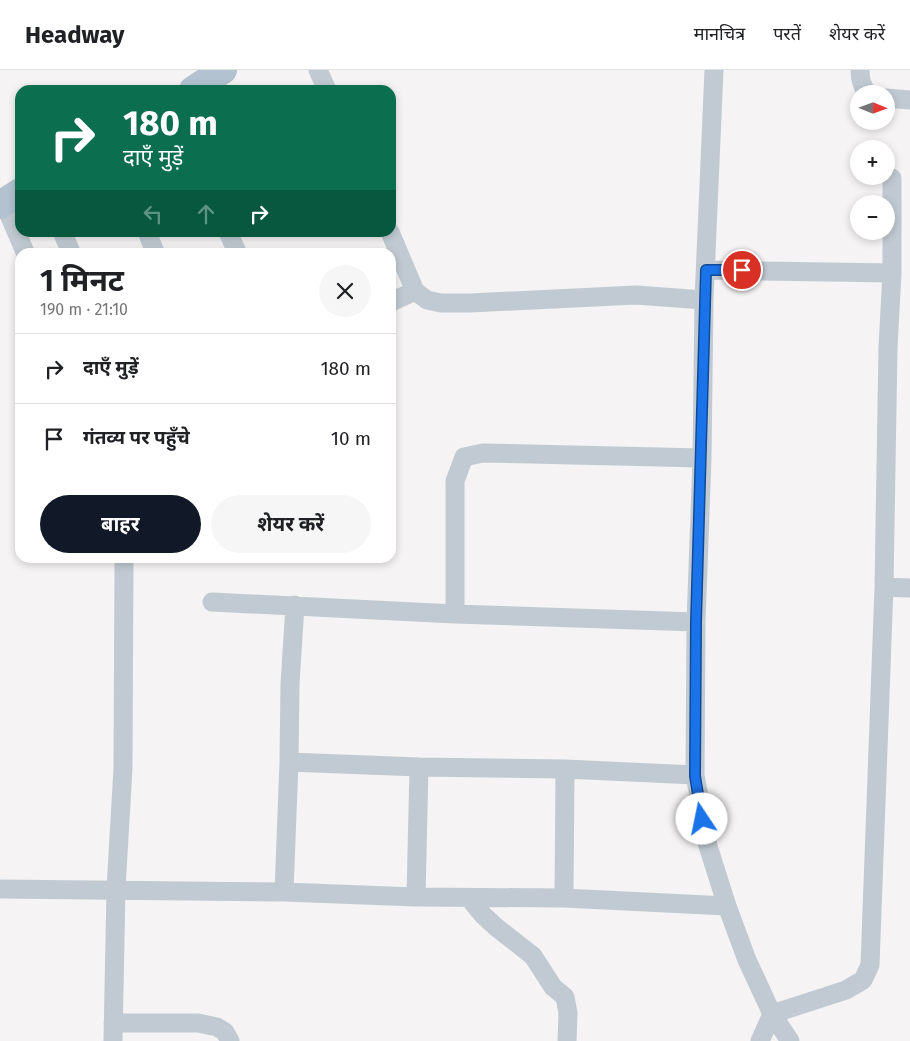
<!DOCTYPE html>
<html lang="hi">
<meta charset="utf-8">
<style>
body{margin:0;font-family:"Fira Sans","Noto Sans Devanagari",sans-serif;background:#f6f6f6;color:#202124;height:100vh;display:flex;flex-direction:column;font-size:19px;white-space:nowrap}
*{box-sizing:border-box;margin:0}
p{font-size:16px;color:#757577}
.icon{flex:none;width:28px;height:28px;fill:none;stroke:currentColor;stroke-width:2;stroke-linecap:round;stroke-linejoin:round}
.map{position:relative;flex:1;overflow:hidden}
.side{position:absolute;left:15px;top:178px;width:381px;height:315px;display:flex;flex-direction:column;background:#fff;border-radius:15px;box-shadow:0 2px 8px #0003}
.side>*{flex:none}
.hud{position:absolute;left:15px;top:15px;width:381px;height:152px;border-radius:15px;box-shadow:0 2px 8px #0003;background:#0b6e4f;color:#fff;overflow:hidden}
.needle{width:32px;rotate:91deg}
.fabs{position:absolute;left:850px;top:15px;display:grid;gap:10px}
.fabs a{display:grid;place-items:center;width:45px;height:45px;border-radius:50%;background:#fff;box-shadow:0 2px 8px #0003;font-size:25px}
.pin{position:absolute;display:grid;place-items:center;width:42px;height:42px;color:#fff;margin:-21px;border:2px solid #fff;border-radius:50%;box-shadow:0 1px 5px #0007}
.me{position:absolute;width:55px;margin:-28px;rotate:349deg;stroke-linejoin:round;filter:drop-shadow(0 0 4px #0008)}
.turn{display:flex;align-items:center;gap:18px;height:105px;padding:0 25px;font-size:22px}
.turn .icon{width:65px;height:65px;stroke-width:2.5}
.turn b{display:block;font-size:35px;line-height:42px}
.lanes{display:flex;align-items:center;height:48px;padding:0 25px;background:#0003;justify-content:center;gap:25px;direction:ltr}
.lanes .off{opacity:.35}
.round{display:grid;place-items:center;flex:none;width:52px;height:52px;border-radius:26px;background:#f6f6f6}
.headline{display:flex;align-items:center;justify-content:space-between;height:85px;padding:0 25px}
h1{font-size:30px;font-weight:700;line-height:38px}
.action{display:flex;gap:10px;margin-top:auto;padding:10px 25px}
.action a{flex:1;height:58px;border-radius:30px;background:#111827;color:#fff;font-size:20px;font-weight:700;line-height:58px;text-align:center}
.action a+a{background:#f6f6f6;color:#202124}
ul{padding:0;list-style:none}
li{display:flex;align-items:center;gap:15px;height:70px;padding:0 25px;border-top:1px solid #e0e0e0}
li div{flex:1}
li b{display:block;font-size:19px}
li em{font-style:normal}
header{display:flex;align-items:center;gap:30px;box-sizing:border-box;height:70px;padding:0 25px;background:#fff;border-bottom:1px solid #e0e0e0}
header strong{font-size:24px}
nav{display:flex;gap:28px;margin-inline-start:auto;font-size:18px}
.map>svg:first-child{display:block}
</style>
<header>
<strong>Headway</strong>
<nav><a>मानचित्र</a><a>परतें</a><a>शेयर करें</a></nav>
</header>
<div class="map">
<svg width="910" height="971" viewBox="0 0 910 971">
<rect width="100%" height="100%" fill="#f5f3f3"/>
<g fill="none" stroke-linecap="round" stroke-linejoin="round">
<path stroke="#c1cad2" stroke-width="19" d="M318 0 327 20
M714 0 704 230 702 388 696 552 695 705 708 776 727 836 747 890 772 944 790 971
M860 0C860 8 862 20 870 24
M886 28 910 30
M892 108V203L888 277 884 517 910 518
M4 133 25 182
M62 162 71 182
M147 162 155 182
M228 162 237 182
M390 162 415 221 427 230 441 233H470L636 225 704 230
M706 200 892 203
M391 232 415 221
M212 532 455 544
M295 535 290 614 289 692 419 697 565 699 695 705
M696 552 455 544V411L464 387 483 383 702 388
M0 819 284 822 416 827 564 828 727 836
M284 822 289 692
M416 827 419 697
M469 828 483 845 496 857 533 886 553 917 565 927 568 943 567 971
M564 828 565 699
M113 953H198L217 957 225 962 230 971
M113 971 116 819 123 698 124 488
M760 971 772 944 846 920 863 910 870 895 884 517"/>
<path stroke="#b3c2d1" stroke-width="28" d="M193 20 223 0
M0 135 20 122"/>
</g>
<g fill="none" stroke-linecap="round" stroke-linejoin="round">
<g stroke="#114b97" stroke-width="12">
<path id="route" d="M702 749 695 706 696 552 706 200H742"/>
</g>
<use href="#route" stroke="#1a73e8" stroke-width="9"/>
</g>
</svg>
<div class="fabs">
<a><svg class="needle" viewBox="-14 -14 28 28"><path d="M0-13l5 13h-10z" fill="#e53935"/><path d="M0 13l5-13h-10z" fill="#757577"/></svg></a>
<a>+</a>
<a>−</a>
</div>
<div class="pin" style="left:742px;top:200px;background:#d93025"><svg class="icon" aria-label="arrive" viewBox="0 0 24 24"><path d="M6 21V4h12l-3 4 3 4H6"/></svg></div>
<svg class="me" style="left:702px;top:749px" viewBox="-20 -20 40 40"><circle r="19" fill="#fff"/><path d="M0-13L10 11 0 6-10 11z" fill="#1a73e8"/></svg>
<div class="hud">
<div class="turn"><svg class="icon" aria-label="right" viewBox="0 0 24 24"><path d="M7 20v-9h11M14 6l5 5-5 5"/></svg><div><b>180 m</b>दाएँ मुड़ें</div></div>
<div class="lanes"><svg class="icon off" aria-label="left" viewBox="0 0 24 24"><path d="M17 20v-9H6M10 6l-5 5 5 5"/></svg><svg class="icon off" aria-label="ahead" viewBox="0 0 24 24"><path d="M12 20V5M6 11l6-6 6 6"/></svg><svg class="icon" aria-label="right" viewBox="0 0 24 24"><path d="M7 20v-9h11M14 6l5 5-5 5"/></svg></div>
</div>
<section class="side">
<div class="headline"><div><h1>1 मिनट</h1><p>190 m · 21:10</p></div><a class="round"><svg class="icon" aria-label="close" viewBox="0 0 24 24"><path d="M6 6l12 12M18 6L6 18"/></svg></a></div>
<ul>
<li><svg class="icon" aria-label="right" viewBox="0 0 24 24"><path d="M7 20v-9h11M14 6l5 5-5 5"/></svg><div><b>दाएँ मुड़ें</b></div><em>180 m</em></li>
<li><svg class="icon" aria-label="arrive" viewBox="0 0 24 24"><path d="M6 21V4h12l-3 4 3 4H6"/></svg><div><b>गंतव्य पर पहुँचे</b></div><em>10 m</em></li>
</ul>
<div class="action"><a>बाहर</a><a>शेयर करें</a></div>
</section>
</div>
